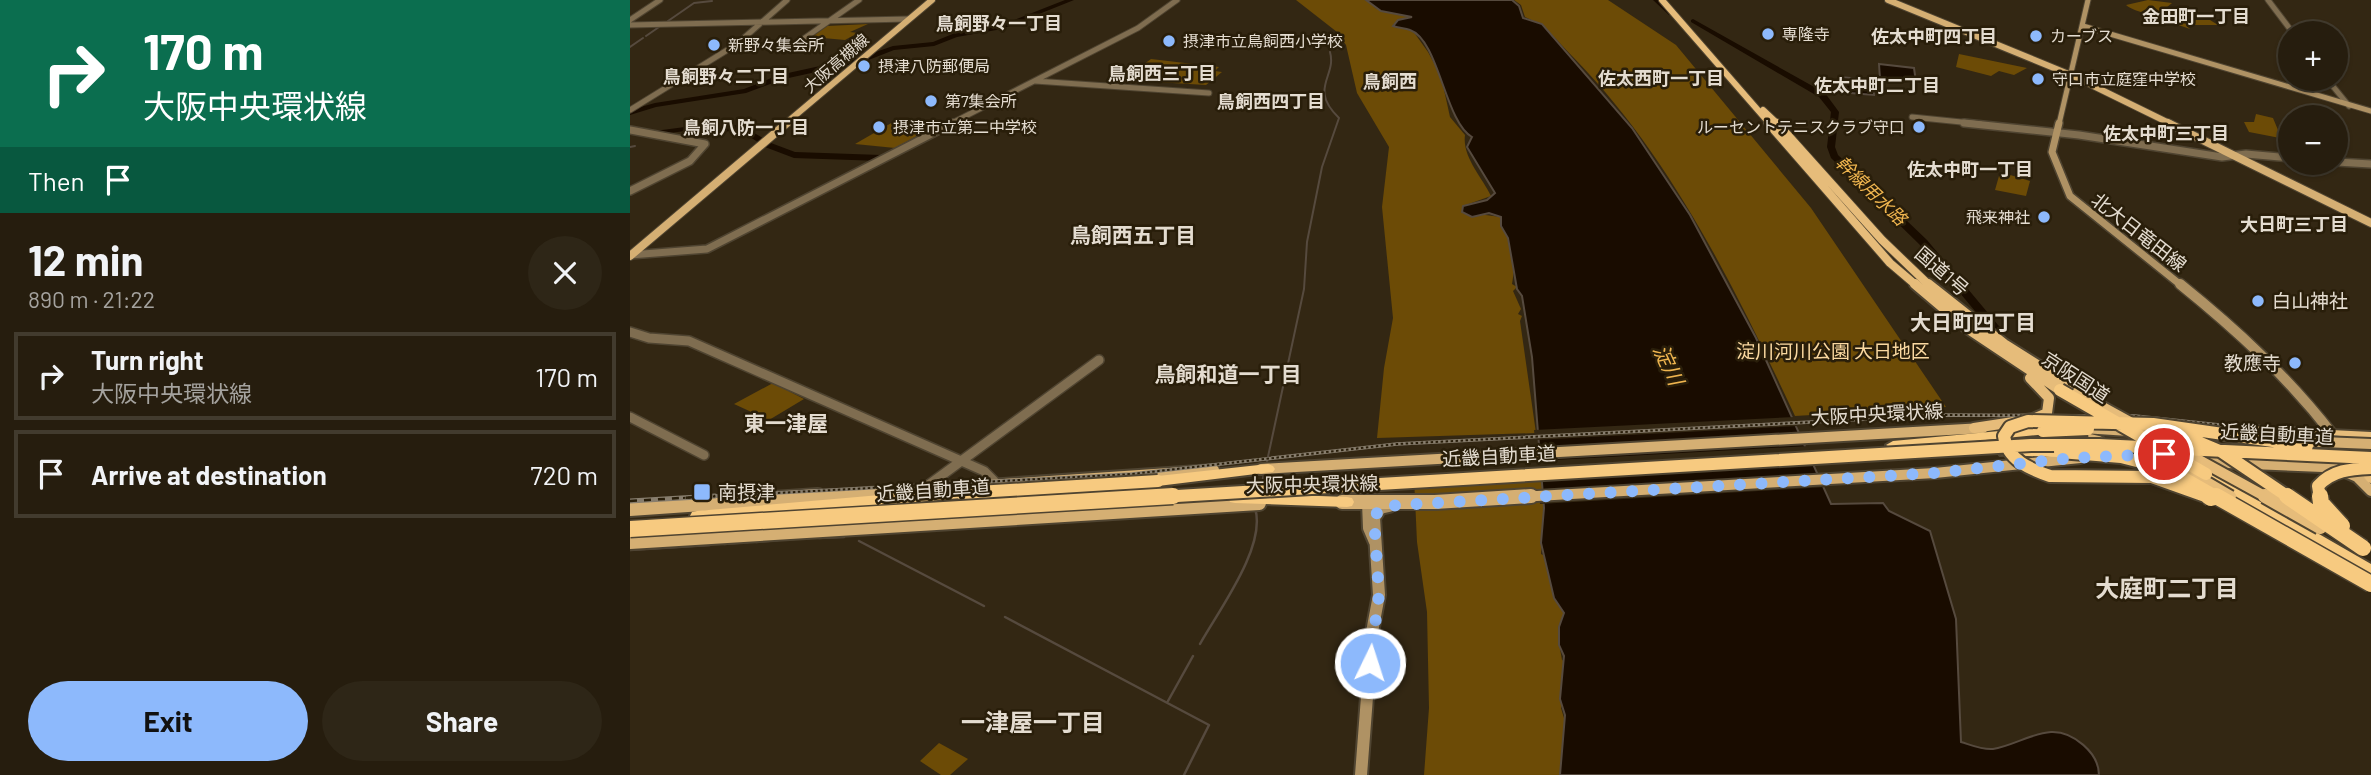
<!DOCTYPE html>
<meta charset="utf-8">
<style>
body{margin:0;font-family:Barlow,"Noto Sans JP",sans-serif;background:#2e2617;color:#f1f3f6;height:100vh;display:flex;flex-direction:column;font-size:26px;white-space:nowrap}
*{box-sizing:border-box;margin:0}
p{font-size:23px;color:#a4a29e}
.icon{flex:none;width:38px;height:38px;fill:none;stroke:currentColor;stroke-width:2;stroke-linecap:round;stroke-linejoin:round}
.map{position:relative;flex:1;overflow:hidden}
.sheet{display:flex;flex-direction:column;background:#261d0e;width:630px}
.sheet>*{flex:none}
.banner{background:#0b6e4f;color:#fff;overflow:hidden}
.buttons{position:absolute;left:1648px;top:21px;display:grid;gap:14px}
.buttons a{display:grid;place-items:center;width:70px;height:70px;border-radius:50%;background:#261d0e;box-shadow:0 2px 5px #0004,0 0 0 2px #423b2e;font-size:35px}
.pin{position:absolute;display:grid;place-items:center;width:60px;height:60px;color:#fff;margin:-30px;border:4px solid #fff;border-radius:50%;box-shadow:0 2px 7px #0007}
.me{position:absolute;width:77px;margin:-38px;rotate:4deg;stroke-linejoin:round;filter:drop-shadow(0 0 5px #0008)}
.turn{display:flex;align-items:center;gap:24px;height:147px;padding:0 28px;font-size:32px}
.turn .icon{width:91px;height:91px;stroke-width:2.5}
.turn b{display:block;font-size:49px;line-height:60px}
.then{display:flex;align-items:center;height:66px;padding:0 28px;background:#0003;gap:14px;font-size:26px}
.round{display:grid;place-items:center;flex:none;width:74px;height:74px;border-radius:37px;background:#2e2617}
.overview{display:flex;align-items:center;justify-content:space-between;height:119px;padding:0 28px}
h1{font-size:42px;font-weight:700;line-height:52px}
.button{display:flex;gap:14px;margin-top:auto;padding:14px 28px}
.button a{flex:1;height:80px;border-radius:42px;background:#8db9fc;color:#111;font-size:28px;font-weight:700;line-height:80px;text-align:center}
.button a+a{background:#2e2617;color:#f1f3f6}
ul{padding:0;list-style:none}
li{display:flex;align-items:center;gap:21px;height:88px;margin:0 14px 10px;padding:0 14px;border:4px solid #423b2e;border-radius:0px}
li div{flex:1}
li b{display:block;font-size:26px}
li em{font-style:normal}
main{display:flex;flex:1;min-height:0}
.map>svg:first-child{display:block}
</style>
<main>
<section class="sheet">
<div class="banner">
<div class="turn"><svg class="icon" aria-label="right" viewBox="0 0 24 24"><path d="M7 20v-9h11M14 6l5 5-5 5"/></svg><div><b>170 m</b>大阪中央環状線</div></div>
<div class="then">Then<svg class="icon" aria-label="arrive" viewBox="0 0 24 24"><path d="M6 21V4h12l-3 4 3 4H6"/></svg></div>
</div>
<div class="overview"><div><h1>12 min</h1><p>890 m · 21:22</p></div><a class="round"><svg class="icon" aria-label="close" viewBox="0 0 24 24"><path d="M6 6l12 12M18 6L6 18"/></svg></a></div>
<ul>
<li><svg class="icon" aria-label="right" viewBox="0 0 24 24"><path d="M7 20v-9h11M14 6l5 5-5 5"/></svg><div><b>Turn right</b><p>大阪中央環状線</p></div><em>170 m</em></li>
<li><svg class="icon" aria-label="arrive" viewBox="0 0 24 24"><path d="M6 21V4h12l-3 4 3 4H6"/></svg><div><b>Arrive at destination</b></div><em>720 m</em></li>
</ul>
<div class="button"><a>Exit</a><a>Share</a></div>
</section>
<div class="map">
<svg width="1741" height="775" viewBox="0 0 1741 775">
<rect width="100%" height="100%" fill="#332713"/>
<path fill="#6c4b06" d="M666 0H735L743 3 745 8 779 15 782 19 768 20 763 25 783 31 798 52 811 76 820 117 835 135C832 157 852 177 861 196L833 206 832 212 871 217C871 227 875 229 878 238 883 253 885 269 882 284L887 287 883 291 891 309 888 314 892 316 890 321 906 433 747 438 754 368 763 318 752 207 759 147 727 93 716 45 707 32Z
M884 0H978L1046 45 1181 208 1316 407 1165 416C1106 290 1042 158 944 58 928 42 916 25 895 17L891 5Z
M1518 0 1542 3 1536 8 1559 14 1539 15 1563 22 1560 20H1580L1588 25H1556L1560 29 1537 21 1544 20C1531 16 1505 13 1496 5Z
M238 24 220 32 228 33 215 40 182 37 197 26Z
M1329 54 1397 68 1384 75 1369 71 1361 76 1326 67Z
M521 59 589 67 585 71 592 72 576 85 492 80Z
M1626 114 1643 118 1648 130 1654 133 1655 139 1619 132 1614 122H1624Z
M270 118 310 123 265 148 225 144Z
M1377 174 1400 181 1396 196 1365 190 1369 176Z
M143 383 174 399 139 420 104 404Z
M911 468 914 512 911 554 919 558 935 614 929 643 932 660 937 662 930 692H937L931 708 936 725 933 775H794L799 708 797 612 787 542 784 477Z
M309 743 338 759 320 775H311L290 761Z"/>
<path fill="#190c00" stroke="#564a3e" stroke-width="2" d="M736 0H882L889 6 893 18 912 24 1002 128 1060 215 1126 338 1201 504 1253 503 1259 511 1300 531 1326 619 1331 742C1341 745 1352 750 1363 749 1382 746 1402 733 1421 732 1443 731 1469 753 1469 775H930L935 715 930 699 934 656 929 645V627L934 613 924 598 911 543 914 508 902 357 892 296 887 289 878 238 871 226V217L859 213 842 217 832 212 833 206 857 200 865 193 837 147 842 137C815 122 809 40 780 30 775 28 768 28 763 26L768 20 782 17 751 11Z
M1249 64 1284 68 1286 82 1250 79Z
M1209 77 1243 80 1244 95 1209 92Z"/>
<path fill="#332713" d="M1165 417 1169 426 905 440 904 430Z
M1178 446 1186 462 908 477 906 461Z
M1191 474 1197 487 910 504 909 491Z"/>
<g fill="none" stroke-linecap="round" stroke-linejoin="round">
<path stroke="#564a3e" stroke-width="2" d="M38 21 64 3 82 1
M16 36 29 27
M0 47 13 38
M0 147 5 146
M636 466 674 289 677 242 692 167 709 118C678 88 707 77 700 52
M631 486 634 474"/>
<path stroke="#564a3e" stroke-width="2.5" d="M189 538 214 537
M161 539 180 538
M229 541 354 606
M126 542 148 540
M94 544 118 542
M0 550 80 545
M375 617 579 725 554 775
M570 644C589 610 637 546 625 508
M538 701 563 656"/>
<path fill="#190c00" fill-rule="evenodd" d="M435 0H444L372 29 327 37 304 46 264 50 236 61 154 79 116 93 26 107 0 115V110L25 103 114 89 149 75 231 57 263 46 303 42 325 33 369 26Z
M1023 0H1030L1043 13V15H1039Z
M1063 19 1195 93 1209 112 1205 147 1208 155 1297 240 1368 325 1370 327 1368 329H1360L1289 244 1201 158 1197 147 1201 112 1189 97 1061 22V20Z
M109 124 141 143 165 152 251 155 255 158 251 161 164 158 135 147 108 129 81 135 55 131 17 136 13 134 17 132 55 127 81 131Z"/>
<g stroke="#4f4431" stroke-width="7">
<path id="tertiary-far3" d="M1638 0 1663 33
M0 20 30 0
M0 25 278 19
M159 49 229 0
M1697 79 1719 106
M405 81 579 93
M0 110 107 44 157 0
M1282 117 1351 124
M320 124 508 28 547 0"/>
</g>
<g stroke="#4f4431" stroke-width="10">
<path id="tertiary-far2" d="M1334 123 1449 135 1592 157 1616 154 1661 158
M0 130 75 144 60 161 0 191
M1706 162 1741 164
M0 255 77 249 323 123"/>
</g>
<g stroke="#4f4431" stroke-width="12">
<path id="tertiary-far1" d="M0 332 19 338 59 341 354 471 364 481 356 498
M0 417 74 455
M293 489 469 360"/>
</g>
<g stroke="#4f4431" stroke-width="15">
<path id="tertiary" d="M351 509 357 496"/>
</g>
<g stroke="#4f4431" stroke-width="7">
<path id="secondary-far3" d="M1453 26 1741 111
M1429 124 1458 0"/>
</g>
<g stroke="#4f4431" stroke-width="10">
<path id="secondary-far2" d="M1429 123 1422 152 1440 196 1552 286"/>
</g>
<g stroke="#4f4431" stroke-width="13">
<path id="secondary-far1" d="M1550 284C1607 330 1658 377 1703 435"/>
</g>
<g stroke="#4f4431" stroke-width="16">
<path id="secondary" d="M738 502 739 528 745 542
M731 775 742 632 749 595 744 518 750 508 759 506"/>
</g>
<g stroke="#4f4431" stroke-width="8">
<path id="primary-far3" d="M1258 0 1441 75 1541 124
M155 124 302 0"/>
</g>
<g stroke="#4f4431" stroke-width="10">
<path id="primary-far2" d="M1538 123 1741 223
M0 256 157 123"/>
</g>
<g stroke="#4f4431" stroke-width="14">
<path id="primary-far1" d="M1453 428 1499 431
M1519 432 1555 434
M1434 433 1469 441
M1491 455 1541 454
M1572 462 1717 468
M631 469 1353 428
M1713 471 1727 477 1741 491
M162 498 584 470
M871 498 1305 473 1450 458"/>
</g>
<g stroke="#4f4431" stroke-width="18">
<path id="primary" d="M712 502H805L901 496
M0 509 188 496
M0 542 629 503"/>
</g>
<g stroke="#4f4431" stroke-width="8">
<path id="trunk-far2" d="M1032 0 1140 124
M1133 110 1148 124"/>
</g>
<g stroke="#4f4431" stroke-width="10">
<path id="trunk-far1" d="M1138 123 1260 263 1287 286
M1147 123 1252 240 1300 286"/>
</g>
<g stroke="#4f4431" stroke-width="14">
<path id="trunk" d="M1285 284 1337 328 1430 390
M1298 284 1374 344 1455 395
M1344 428 1403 419 1417 413 1419 398 1400 378
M1600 430 1741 437
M1705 437 1741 478"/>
</g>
<g stroke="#4f4431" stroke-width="4">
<path id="motorway" d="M1413 427 1418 428 1419 431 1418 434 1263 449 1256 445 1263 441Z
M1375 447H1428L1433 449 1435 452 1433 455 1428 457 1370 455 1368 452 1370 449Z
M638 464 643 466 645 469 643 472 528 486 523 484 521 481 523 478 528 476Z
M1576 469 1741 564V577L1571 477 1569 474 1571 471Z
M331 488 336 489 338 493 336 497 331 498 67 521 62 520 60 516 62 512 67 511Z
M605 493 717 497 722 498 724 502 722 506 717 507 605 503 600 502 598 498 600 494Z"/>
</g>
<use href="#tertiary-far3" stroke="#7f6d50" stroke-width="5"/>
<use href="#tertiary-far2" stroke="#7f6d50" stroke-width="7"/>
<use href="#tertiary-far1" stroke="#7f6d50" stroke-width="9"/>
<use href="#tertiary" stroke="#7f6d50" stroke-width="11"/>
<use href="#secondary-far3" stroke="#af9264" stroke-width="5"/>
<use href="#secondary-far2" stroke="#af9264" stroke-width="7"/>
<use href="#secondary-far1" stroke="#af9264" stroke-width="10"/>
<use href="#secondary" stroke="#af9264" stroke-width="12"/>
<use href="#primary-far3" stroke="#d5af73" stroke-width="6"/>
<use href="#primary-far2" stroke="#d5af73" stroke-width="8"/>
<use href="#primary-far1" stroke="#d5af73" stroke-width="10"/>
<use href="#primary" stroke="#d5af73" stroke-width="14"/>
<use href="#trunk-far2" stroke="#e6bc7a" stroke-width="6"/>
<use href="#trunk-far1" stroke="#e6bc7a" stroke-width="8"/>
<use href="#trunk" stroke="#e6bc7a" stroke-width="10"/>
<use href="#motorway" fill="#f7ca80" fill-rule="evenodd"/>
<g stroke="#877d6d" stroke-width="3.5">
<path id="rail-far1" d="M53 498 502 474 767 444 1315 415 1505 416 1741 441"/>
</g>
<g stroke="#877d6d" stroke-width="5">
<path id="rail" d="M0 501 85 496"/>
</g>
<use href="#rail-far1" stroke="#291e0a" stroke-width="2" stroke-dasharray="2.5" stroke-linecap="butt"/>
<use href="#rail" stroke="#291e0a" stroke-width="2.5" stroke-dasharray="7" stroke-linecap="butt"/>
<g stroke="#4f4431" stroke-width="14" stroke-linecap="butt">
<path id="primary-bridge" d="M1668 441 1741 444"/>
</g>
<g stroke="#4f4431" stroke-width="14" stroke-linecap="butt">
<path id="trunk-bridge-far1" d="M1447 393 1638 498
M1560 472 1601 496"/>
</g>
<g stroke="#4f4431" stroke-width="18" stroke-linecap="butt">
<path id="trunk-bridge" d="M1635 496 1690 527"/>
</g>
<g stroke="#4f4431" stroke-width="16" stroke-linecap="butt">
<path id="motorway-bridge-far1" d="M1430 390 1576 474
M1413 431 1458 429
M1549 434 1592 452 1660 498
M1430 452 1491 457 1538 469 1589 498
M331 493 528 481
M514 498 1401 445H1469L1741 458
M1581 498 1522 477 1420 476C1400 469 1377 460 1374 436L1380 427 1398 421 1523 424 1677 446
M1690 498 1688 486C1702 470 1721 469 1741 468"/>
</g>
<g stroke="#4f4431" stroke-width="19" stroke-linecap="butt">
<path id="motorway-bridge" d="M1578 496 1581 498
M1586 496 1741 584
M1657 496 1733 548
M1690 496 1691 503 1712 526
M0 529 543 496"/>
</g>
<use href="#primary-bridge" stroke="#d5af73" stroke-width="10"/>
<use href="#trunk-bridge-far1" stroke="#e6bc7a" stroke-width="10"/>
<use href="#trunk-bridge" stroke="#e6bc7a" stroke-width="14"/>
<use href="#motorway-bridge-far1" stroke="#f7ca80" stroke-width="12"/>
<use href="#motorway-bridge" stroke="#f7ca80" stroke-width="16"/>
</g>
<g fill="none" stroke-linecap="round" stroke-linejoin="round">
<path stroke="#8db9fc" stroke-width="12" stroke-dasharray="0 21.6" d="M740 663 749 595 744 518 750 508 755 506 1305 473 1441 458 1534 454"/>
</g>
<g fill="#8db9fc" stroke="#291e0a" stroke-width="2.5">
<circle cx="1138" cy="34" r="7"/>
<circle cx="1406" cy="36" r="7"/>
<circle cx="539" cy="41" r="7"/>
<circle cx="84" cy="45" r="7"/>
<circle cx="234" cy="66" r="7"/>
<circle cx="1408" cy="79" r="7"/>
<circle cx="301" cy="101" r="7"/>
<circle cx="249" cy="127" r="7"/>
<circle cx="1289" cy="127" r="7"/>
<circle cx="1414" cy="217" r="7"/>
<circle cx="1628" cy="301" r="7"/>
<circle cx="1665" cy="363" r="7"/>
<rect x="63" y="483" width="18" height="18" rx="3.5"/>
</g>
<g text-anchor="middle" stroke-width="5" stroke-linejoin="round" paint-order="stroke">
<g font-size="16" fill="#e4dcd0" stroke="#291e0a" text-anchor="start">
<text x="1152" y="40">専隆寺</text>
<text x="1420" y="42">カーブス</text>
<text x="553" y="47">摂津市立鳥飼西小学校</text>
<text x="98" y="51">新野々集会所</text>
<text x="248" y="72">摂津八防郵便局</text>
<text x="1422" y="85">守口市立庭窪中学校</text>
<text x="315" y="107">第7集会所</text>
<text x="263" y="133">摂津市立第二中学校</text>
<text x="1275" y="133" text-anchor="end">ルーセントテニスクラブ守口</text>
<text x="1400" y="223" text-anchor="end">飛来神社</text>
</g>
<g font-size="16" fill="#e4dcd0" stroke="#291e0a">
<text transform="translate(206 63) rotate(-41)" y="6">大阪高槻線</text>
</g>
<g font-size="18" font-weight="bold" fill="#e4dcd0" stroke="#291e0a">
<text x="1566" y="23">金田町一丁目</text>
<text x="369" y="30">鳥飼野々一丁目</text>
<text x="1304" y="43">佐太中町四丁目</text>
<text x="532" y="80">鳥飼西三丁目</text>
<text x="96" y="83">鳥飼野々二丁目</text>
<text x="1031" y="85">佐太西町一丁目</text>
<text x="760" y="88">鳥飼西</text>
<text x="1247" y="92">佐太中町二丁目</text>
<text x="641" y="108">鳥飼西四丁目</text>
<text x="116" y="134">鳥飼八防一丁目</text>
<text x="1536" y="140">佐太中町三丁目</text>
<text x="1340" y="176">佐太中町一丁目</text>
<text x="1664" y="231">大日町三丁目</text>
</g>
<g font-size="18" font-style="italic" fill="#efb54f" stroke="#291e0a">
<text transform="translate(1241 191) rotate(44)" y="6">幹線用水路</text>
</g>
<g font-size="19" fill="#e4dcd0" stroke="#291e0a">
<text transform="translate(1509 232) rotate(38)" y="7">北大日竜田線</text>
<text transform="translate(1312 271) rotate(41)" y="7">国道1号</text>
<text transform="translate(1446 377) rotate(33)" y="7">京阪国道</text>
<text transform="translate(1247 414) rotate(-3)" y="7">大阪中央環状線</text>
<text transform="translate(1647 434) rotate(3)" y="7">近畿自動車道</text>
<text transform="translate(869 456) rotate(-3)" y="7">近畿自動車道</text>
<text transform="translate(682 484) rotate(-1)" y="7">大阪中央環状線</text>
<text transform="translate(303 490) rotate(-4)" y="7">近畿自動車道</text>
</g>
<g font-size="19" fill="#e4dcd0" stroke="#291e0a" text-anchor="start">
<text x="1642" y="308">白山神社</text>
<text x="1651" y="370" text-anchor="end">教應寺</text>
<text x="88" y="499">南摂津</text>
</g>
<g font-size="19" fill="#fad8a0" stroke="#291e0a">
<text x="1203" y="358">淀川河川公園 大日地区</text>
</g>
<g font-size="21" font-weight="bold" fill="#e4dcd0" stroke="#291e0a">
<text x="503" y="243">鳥飼西五丁目</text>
<text x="1343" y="330">大日町四丁目</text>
<text x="598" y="382">鳥飼和道一丁目</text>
<text x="156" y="431">東一津屋</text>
</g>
<g font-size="21" font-style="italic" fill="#efb54f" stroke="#291e0a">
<text transform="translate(1038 365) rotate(65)" y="7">淀川</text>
</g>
<g font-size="24" font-weight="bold" fill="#e4dcd0" stroke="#291e0a">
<text x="1537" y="597">大庭町二丁目</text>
<text x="403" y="731">一津屋一丁目</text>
</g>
</g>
</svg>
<div class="buttons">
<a>+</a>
<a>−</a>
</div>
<div class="pin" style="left:1534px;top:454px;background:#d93025"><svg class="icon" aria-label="arrive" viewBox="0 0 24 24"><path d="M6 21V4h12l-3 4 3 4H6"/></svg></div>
<svg class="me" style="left:740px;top:663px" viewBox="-20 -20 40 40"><circle r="17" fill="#8db9fc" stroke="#fff" stroke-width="3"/><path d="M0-11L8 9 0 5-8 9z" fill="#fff"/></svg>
</div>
</main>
